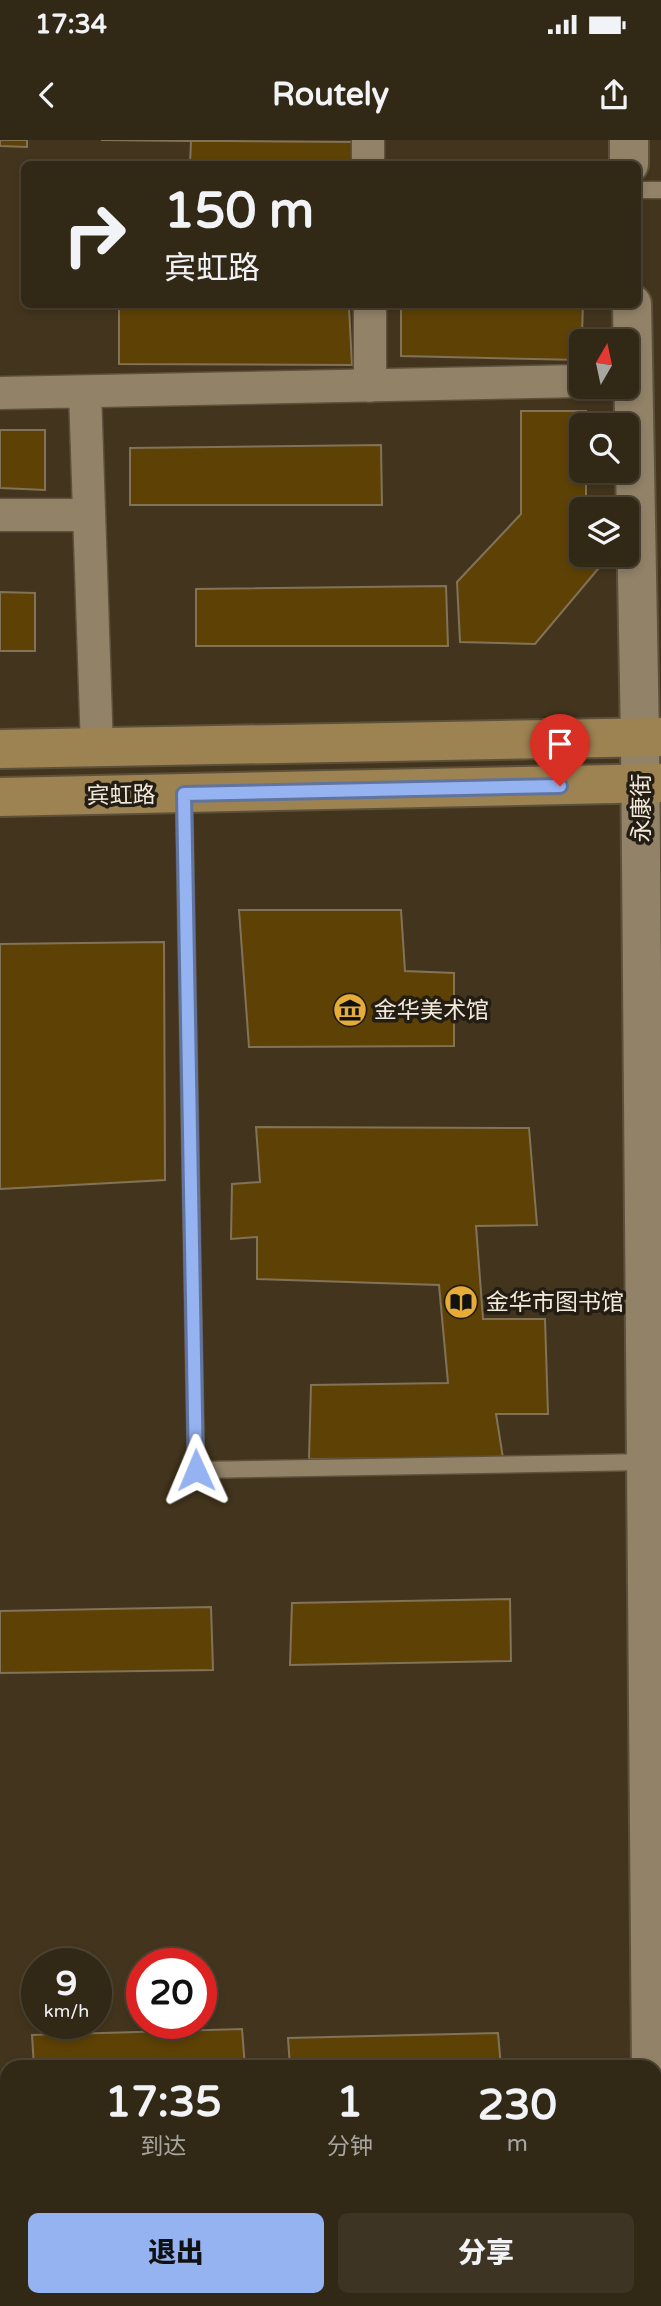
<!DOCTYPE html>
<html lang="zh">
<meta charset="utf-8">
<style>
body{margin:0;font-family:"Varela Round","Noto Sans SC",sans-serif;background:#3d3423;color:#f1f3f6;height:100vh;display:flex;flex-direction:column;font-size:26px;white-space:nowrap}
*{box-sizing:border-box;margin:0}
p{font-size:23px;color:#a8a6a1}
.icon{flex:none;width:38px;height:38px;fill:none;stroke:currentColor;stroke-width:2;stroke-linecap:round;stroke-linejoin:round}
.map{position:relative;flex:1;overflow:hidden}
.side{position:absolute;left:0px;top:1920px;width:662px;height:247px;display:flex;flex-direction:column;background:#322816;border-radius:21px 21px 0 0;box-shadow:0 4px 10px #0003,0 0 0 2px #4d4435}
.side>*{flex:none}
.banner{position:absolute;left:21px;top:21px;width:620px;height:147px;border-radius:10px;box-shadow:0 4px 10px #0003,0 0 0 2px #4d4435;background:#322816;color:#f1f3f6;overflow:hidden}
.needle{width:46px;rotate:9deg}
.tools{position:absolute;left:569px;top:189px;display:grid;gap:14px}
.tools a{display:grid;place-items:center;width:70px;height:70px;border-radius:10px;background:#322816;box-shadow:0 4px 10px #0003,0 0 0 2px #4d4435;font-size:35px}
.speed{position:absolute;left:21px;top:1808px;display:flex;gap:14px;font-size:35px;font-weight:700;text-align:center}
.speed>*{display:grid;place-content:center;width:91px;height:91px;border-radius:50%;background:#322816;box-shadow:0 4px 10px #0003,0 0 0 2px #4d4435;line-height:1}
.speed small{font-size:18px;font-weight:400}
.speed .limit{border:10px solid #d22;background:#fff;color:#111}
.pin{position:absolute;display:grid;place-items:center;width:60px;height:60px;color:#fff;margin:-72px -30px;border-radius:50% 50% 50% 0;rotate:-45deg;box-shadow:0 0 7px #0007}
.pin .icon{rotate:45deg}
.me{position:absolute;width:77px;margin:-38px;rotate:359deg;stroke-linejoin:round;filter:drop-shadow(0 0 5px #0008)}
.turn{display:flex;align-items:center;gap:24px;height:147px;padding:0 28px;font-size:32px}
.turn .icon{width:91px;height:91px;stroke-width:2.5}
.turn b{display:block;font-size:49px;line-height:60px}
.eta{display:flex;justify-content:space-evenly;align-items:center;height:119px;text-align:center}
.eta b{font-size:42px;font-weight:800;line-height:49px}
.primary-button{display:flex;gap:14px;margin-top:auto;padding:14px 28px}
.primary-button a{flex:1;height:80px;border-radius:10px;background:#95b2f1;color:#111;font-size:28px;font-weight:800;line-height:80px;text-align:center}
.primary-button a+a{background:#3d3423;color:#f1f3f6}
.status{display:flex;justify-content:space-between;align-items:center;height:49px;padding:0 35px;background:#322816;direction:ltr}
.status svg{height:19px;fill:currentColor}
header{display:flex;justify-content:space-between;align-items:center;height:91px;padding:0 28px;background:#322816;font-size:32px;font-weight:800}
.map>svg:first-child{display:block}
</style>
<div class="status"><b>17:34</b><svg viewBox="0 0 49 12"><path d="M0 12V9h3v3zM5 12V6h3v6zM10 12V3h3v9zM15 12V0h3v12zM26 1h20v11H26zM47 4h2v5h-2z"/></svg></div>
<header><svg class="icon" aria-label="back" viewBox="0 0 24 24"><path d="M15 5l-7 7 7 7"/></svg>Routely<svg class="icon" aria-label="share" viewBox="0 0 24 24"><path d="M12 15V3M7 8l5-5 5 5M5 13v7h14v-7"/></svg></header>
<div class="map">
<svg width="661" height="2166" viewBox="0 0 661 2166">
<rect width="100%" height="100%" fill="#43351d"/>
<path fill="#5e4205" stroke="#827258" stroke-width="2" d="M0 0H27V7L0 6Z
M101 0 358 2 359 24H190L191 1Z
M401 164H583L581 220 401 216Z
M119 167 349 168 352 225 119 224Z
M521 271H586V285H581V331H586V369H581V415H595L603 423 535 504 460 502 457 442 521 374Z
M0 290H45V350L0 348Z
M381 305 382 365H130V308Z
M446 446 448 506H196V449Z
M0 452 35 453V511H0Z
M239 770H401L405 831 454 833V906L249 907Z
M164 802 165 1040 0 1049V804Z
M256 987 529 988 537 1085 476 1086 483 1179H545L548 1274H496L503 1318 309 1319 311 1245 448 1243 439 1145 257 1139V1097L231 1099 232 1044 260 1042Z
M510 1459 511 1521 290 1525 292 1463Z
M211 1467 213 1530 0 1533V1471Z
M242 1889 245 1927H34L32 1895Z
M498 1893 501 1927H290L288 1898Z"/>
<g fill="none" stroke-linecap="round" stroke-linejoin="round">
<g stroke="#5d513c" stroke-width="19">
<path id="service" d="M637 50H661
M184 654 196 1330 646 1322"/>
</g>
<g stroke="#5d513c" stroke-width="35">
<path id="minor" d="M368 0V24
M370 164V246
M85 252 97 608
M0 253 581 241
M0 375H89"/>
</g>
<g stroke="#5d513c" stroke-width="42">
<path id="tertiary" d="M629 0V24
M632 164 640 597 651 1927
M653 2160V2166"/>
</g>
<g stroke="#5d513c" stroke-width="42">
<path id="secondary" d="M0 609 661 597
M0 657 661 643"/>
</g>
<use href="#service" stroke="#928268" stroke-width="16"/>
<use href="#minor" stroke="#928268" stroke-width="32"/>
<use href="#tertiary" stroke="#928268" stroke-width="38"/>
<use href="#secondary" stroke="#9d8352" stroke-width="38"/>
</g>
<g fill="none" stroke-linecap="round" stroke-linejoin="round">
<g stroke="#61749d" stroke-width="18">
<path id="route" d="M196 1330 184 654 560 646"/>
</g>
<use href="#route" stroke="#95b2f1" stroke-width="12"/>
</g>
<defs>
<g id="museum-disc" transform="scale(1.75)"><circle r="9.5" fill="#e7ac37" stroke="#241d13"/><path d="M0-6L6-3V-2H-6V-3ZM-5-1h2V3h-2ZM-1-1h2V3h-2ZM3-1h2V3H3ZM-6 4H6V6H-6Z" fill="#111"/></g>
<g id="library-disc" transform="scale(1.75)"><circle r="9.5" fill="#e7ac37" stroke="#241d13"/><path d="M-6-4Q-3-5.5-.7-3.5V5Q-3 3-6 4ZM6-4Q3-5.5 .7-3.5V5Q3 3 6 4Z" fill="#111"/></g>
</defs>
<g fill-rule="evenodd">
<use href="#museum-disc" x="350" y="870"/>
<use href="#library-disc" x="461" y="1162"/>
</g>
<g text-anchor="middle" stroke-width="7" stroke-linejoin="round" paint-order="stroke">
<g font-size="23" fill="#f2e9db" stroke="#241d13">
<text transform="translate(121 655) rotate(-1)" y="8">宾虹路</text>
<text transform="translate(641 668) rotate(-90)" y="8">永康街</text>
</g>
<g font-size="23" fill="#f2e9db" stroke="#241d13" text-anchor="start">
<text x="374" y="878">金华美术馆</text>
<text x="486" y="1170">金华市图书馆</text>
</g>
</g>
</svg>
<div class="tools">
<a><svg class="needle" viewBox="-14 -14 28 28"><path d="M0-13l5 13h-10z" fill="#e53935"/><path d="M0 13l5-13h-10z" fill="#a8a6a1"/></svg></a>
<a><svg class="icon" aria-label="search" viewBox="0 0 24 24"><circle cx="10" cy="10" r="6"/><path d="M15 15l6 6"/></svg></a>
<a><svg class="icon" aria-label="layers" viewBox="0 0 24 24"><path d="M12 4l9 5-9 5-9-5zM3 14l9 5 9-5"/></svg></a>
</div>
<div class="speed"><div>9<small>km/h</small></div><div class="limit">20</div></div>
<div class="pin" style="left:560px;top:646px;background:#d93025"><svg class="icon" aria-label="arrive" viewBox="0 0 24 24"><path d="M6 21V4h12l-3 4 3 4H6"/></svg></div>
<svg class="me" style="left:196px;top:1330px" viewBox="-20 -20 40 40"><path d="M0-17L14 15 0 8-14 15z" fill="#95b2f1" stroke="#fff" stroke-width="4"/></svg>
<div class="banner">
<div class="turn"><svg class="icon" aria-label="right" viewBox="0 0 24 24"><path d="M7 20v-9h11M14 6l5 5-5 5"/></svg><div><b>150 m</b>宾虹路</div></div>
</div>
<section class="side">
<div class="eta">
<div><b>17:35</b><p>到达</p></div>
<div><b>1</b><p>分钟</p></div>
<div><b>230</b><p>m</p></div>
</div>
<div class="primary-button"><a>退出</a><a>分享</a></div>
</section>
</div>
